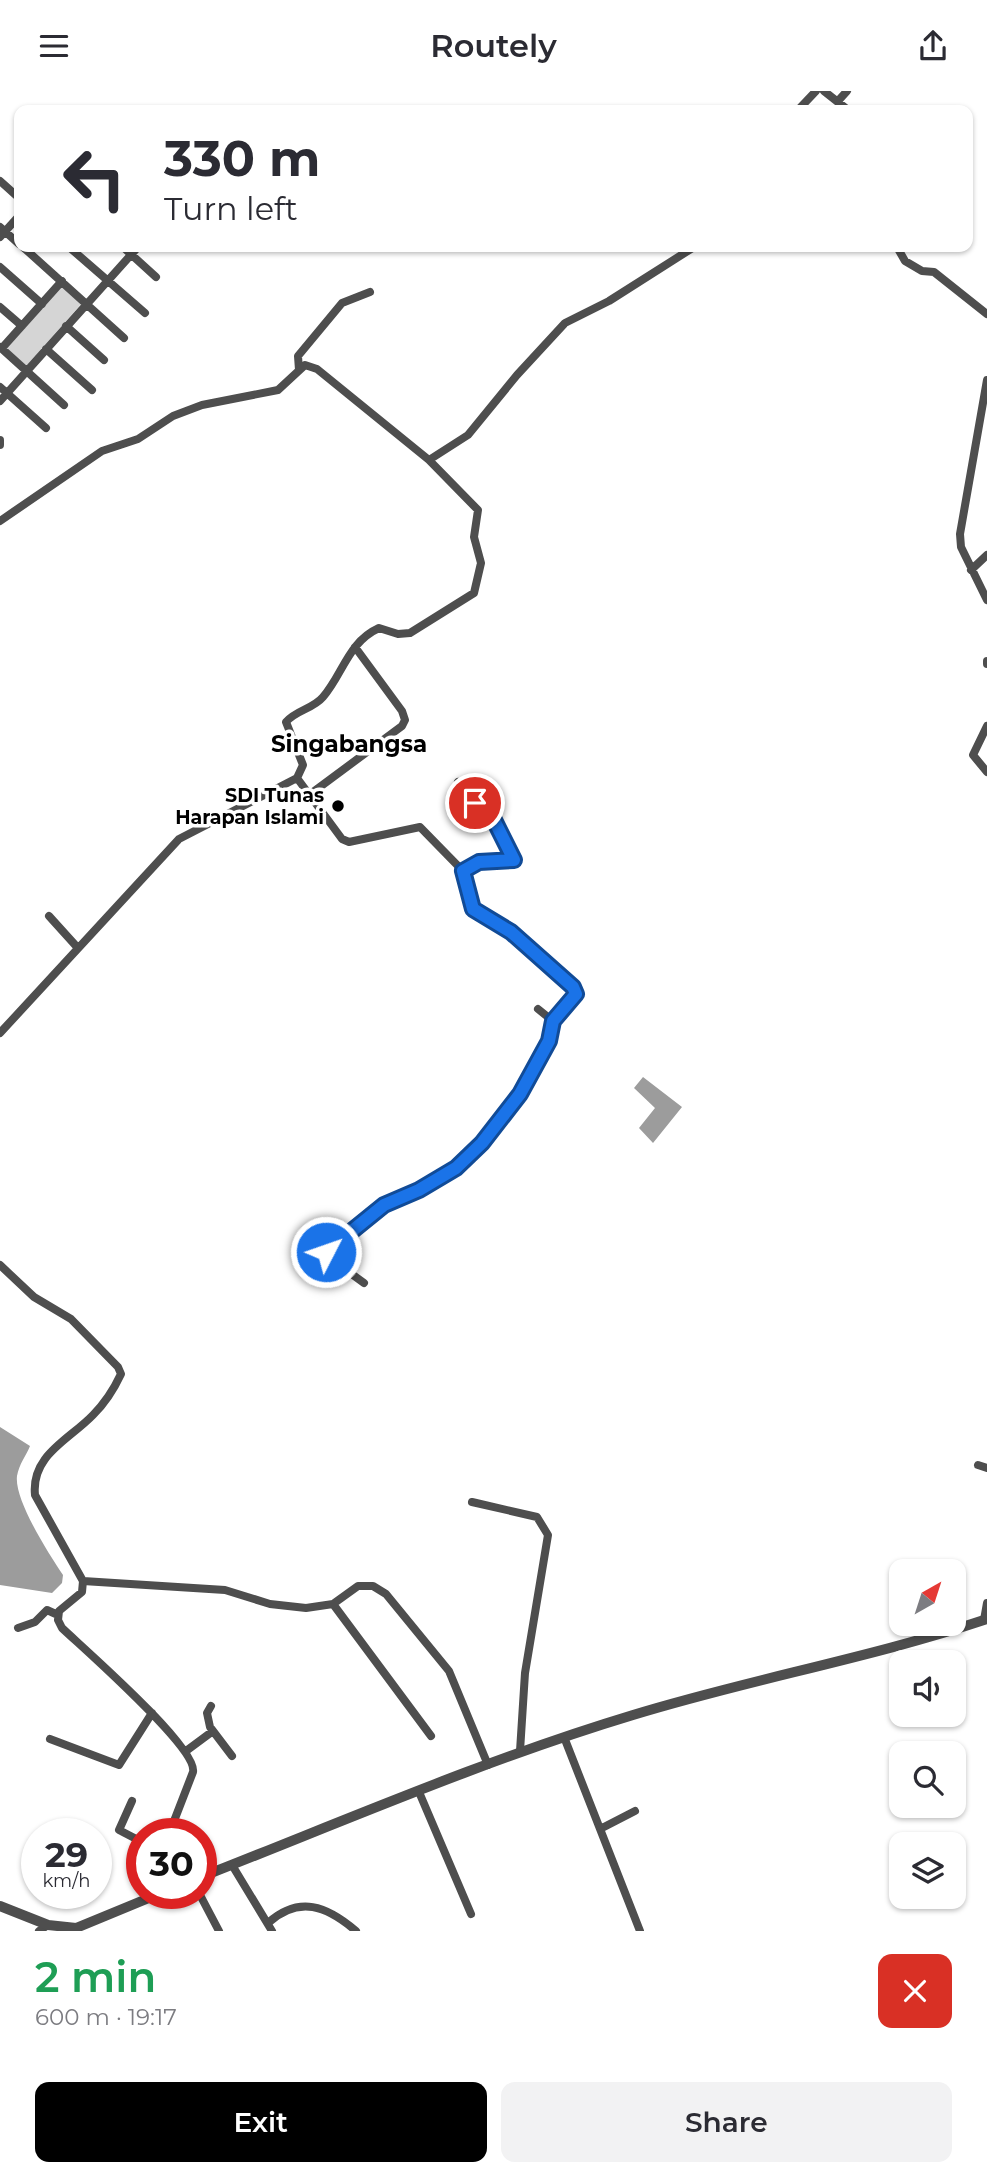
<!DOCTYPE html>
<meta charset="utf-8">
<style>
body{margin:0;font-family:Montserrat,sans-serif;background:#f2f2f3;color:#2b2b33;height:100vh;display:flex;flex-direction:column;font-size:26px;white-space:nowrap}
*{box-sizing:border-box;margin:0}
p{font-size:23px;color:#7c7c81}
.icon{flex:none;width:38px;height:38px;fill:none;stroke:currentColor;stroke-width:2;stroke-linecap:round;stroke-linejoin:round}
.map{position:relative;height:1840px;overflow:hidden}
.panel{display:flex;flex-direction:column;background:#fff;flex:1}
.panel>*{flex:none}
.hud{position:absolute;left:14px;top:14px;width:959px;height:147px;border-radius:14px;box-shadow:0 2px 5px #0004;background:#fff;color:#2b2b33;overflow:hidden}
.needle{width:46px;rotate:39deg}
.controls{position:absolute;left:889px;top:1468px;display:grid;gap:14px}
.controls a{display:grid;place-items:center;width:77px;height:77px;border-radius:14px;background:#fff;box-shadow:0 2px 5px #0004;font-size:35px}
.speed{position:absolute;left:21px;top:1727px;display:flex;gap:14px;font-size:35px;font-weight:700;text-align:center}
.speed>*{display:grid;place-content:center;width:91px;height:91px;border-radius:50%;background:#fff;box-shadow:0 2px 5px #0004;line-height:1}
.speed small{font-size:18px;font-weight:400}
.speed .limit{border:10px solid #d22;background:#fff;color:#111}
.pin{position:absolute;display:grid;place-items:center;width:60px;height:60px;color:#fff;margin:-30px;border:4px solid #fff;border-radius:50%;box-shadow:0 2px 7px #0007}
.me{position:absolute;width:77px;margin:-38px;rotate:49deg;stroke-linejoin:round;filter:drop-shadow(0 0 5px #0008)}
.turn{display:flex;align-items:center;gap:24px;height:147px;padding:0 35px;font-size:32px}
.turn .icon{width:91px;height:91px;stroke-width:2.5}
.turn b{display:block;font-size:49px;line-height:60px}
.round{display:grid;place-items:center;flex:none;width:74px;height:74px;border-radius:14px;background:#f2f2f3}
.head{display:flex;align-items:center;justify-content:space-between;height:119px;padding:0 35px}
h1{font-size:42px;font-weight:600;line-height:52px;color:#1e9e55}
.button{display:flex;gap:14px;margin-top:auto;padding:14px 35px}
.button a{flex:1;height:80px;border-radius:14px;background:#000;color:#fff;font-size:28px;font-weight:600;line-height:80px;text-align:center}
.button a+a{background:#f2f2f3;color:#2b2b33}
header{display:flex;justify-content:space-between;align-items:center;height:91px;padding:0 35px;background:#fff;font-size:32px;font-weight:600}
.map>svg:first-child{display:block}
</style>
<header><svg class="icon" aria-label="menu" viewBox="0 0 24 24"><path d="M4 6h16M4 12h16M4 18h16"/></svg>Routely<svg class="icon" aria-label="share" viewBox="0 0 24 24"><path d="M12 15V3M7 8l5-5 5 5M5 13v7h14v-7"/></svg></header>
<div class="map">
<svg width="987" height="1840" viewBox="0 0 987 1840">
<rect width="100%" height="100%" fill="#fff"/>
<path fill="#d5d5d5" d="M62 194 82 212 26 275 6 257Z"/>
<path fill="#9c9c9c" d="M643 986 682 1016 653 1052 639 1037 655 1017 634 997Z
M0 1336 30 1355C26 1365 19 1373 17 1385 14 1409 49 1463 63 1484L62 1492 52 1502 0 1494Z"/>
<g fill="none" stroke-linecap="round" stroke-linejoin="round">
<path stroke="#4e4e4e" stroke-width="8" d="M824 0 848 19
M838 10 847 0
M798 19 816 0
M0 90 19 107
M0 136 19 153
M0 146 19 125
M23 156 124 247
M69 156 145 222
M123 156 156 186
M897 156 905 170 922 180 934 181 987 223
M0 176 42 213
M0 216 22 235
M66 235 104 269
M0 256 64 314
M2 257 62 190
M46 258 92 299
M299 279 298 265 342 212 370 201
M987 289 960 443 961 456 987 509
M0 296 46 337
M0 310 138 156
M0 349V354
M0 430 102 360 138 348 173 325 202 314 278 299 305 274 317 278 429 369 468 344 517 284 565 232 609 210 694 156
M971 479 987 464
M987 570V573
M987 635 973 664 987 681
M297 687 342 748 349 751 420 736 463 780 469 809 477 822 511 841 573 896 576 903 553 930 549 950 520 1003 483 1052 455 1077 419 1099 385 1114 326 1159 342 1176 364 1192
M458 691 493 728 514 769 479 771 463 780
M309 704 402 635 405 629 402 620 355 556
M49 825 77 856
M538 918 553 930
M0 942 179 748 297 687 303 674 286 631C296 619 313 618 323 606 343 583 348 551 379 537L398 543 410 542 474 502 481 472 474 446 478 419 429 369
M0 1174 34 1206 71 1228 118 1276 121 1283C114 1298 104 1313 93 1324 69 1349 31 1364 35 1404L83 1490 82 1501 59 1520 58 1529 62 1537C84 1558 198 1657 193 1681L169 1743
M978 1374 987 1377
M472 1411 537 1426 548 1444 525 1582 520 1660
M83 1490 225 1499 270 1513 306 1517 333 1513 358 1495H373L386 1503 449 1580 488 1674
M333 1513 431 1645
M984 1529 987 1512
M18 1537 35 1531 47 1519 58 1524
M211 1615 207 1622 210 1636 232 1665
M564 1646 640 1840
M50 1648 119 1674 152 1622
M186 1660 213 1640
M419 1701 471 1823
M132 1710 119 1739 142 1751
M602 1737 635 1720
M232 1774 272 1840
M199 1802 219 1840
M268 1832C299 1804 327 1815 356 1840
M39 1840 48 1834"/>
<path stroke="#4e4e4e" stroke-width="10" d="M201 1786C344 1730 487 1668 633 1624 750 1588 871 1567 987 1528
M0 1815 48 1834 76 1837 161 1802"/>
</g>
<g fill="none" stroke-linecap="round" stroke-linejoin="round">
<g stroke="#114b97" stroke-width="18">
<path id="route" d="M326 1161 384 1114 419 1099 456 1077 482 1052 520 1003 549 950 553 930 576 903 573 896 511 841 473 818 463 780 479 771 514 769 493 727 475 712"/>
</g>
<use href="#route" stroke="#1a73e8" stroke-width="12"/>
</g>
<circle fill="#000" stroke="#fff" stroke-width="2.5" cx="338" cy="715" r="7"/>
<g text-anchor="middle" stroke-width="7" stroke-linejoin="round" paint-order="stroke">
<g font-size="19" font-weight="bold" fill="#000" stroke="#fff" text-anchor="end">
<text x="324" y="711">SDI Tunas<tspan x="324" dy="22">Harapan Islami</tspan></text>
</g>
<g font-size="23" font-weight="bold" fill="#000" stroke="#fff">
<text x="349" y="661">Singabangsa</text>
</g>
</g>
</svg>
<div class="controls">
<a><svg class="needle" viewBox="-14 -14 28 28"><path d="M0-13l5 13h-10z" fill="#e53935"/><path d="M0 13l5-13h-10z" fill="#7c7c81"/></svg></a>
<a><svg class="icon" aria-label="sound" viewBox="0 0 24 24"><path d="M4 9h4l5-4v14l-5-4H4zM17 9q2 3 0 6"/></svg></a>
<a><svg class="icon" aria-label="search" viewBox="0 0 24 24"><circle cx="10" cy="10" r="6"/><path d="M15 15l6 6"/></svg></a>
<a><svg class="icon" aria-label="layers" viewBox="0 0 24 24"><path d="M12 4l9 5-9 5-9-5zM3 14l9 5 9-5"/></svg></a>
</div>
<div class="speed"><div>29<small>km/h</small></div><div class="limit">30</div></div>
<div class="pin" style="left:475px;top:712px;background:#d93025"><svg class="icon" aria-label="arrive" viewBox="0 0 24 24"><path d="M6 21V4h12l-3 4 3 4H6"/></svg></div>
<svg class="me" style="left:326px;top:1161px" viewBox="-20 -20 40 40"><circle r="17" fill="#1a73e8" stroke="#fff" stroke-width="3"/><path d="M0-11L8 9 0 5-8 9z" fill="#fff"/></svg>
<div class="hud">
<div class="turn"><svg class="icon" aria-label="left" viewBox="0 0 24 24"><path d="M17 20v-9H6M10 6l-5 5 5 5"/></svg><div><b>330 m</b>Turn left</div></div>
</div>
</div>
<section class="panel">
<div class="head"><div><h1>2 min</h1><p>600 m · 19:17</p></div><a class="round" style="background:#d93025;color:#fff"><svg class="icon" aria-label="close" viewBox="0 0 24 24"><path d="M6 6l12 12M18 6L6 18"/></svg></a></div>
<div class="button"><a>Exit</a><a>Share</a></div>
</section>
